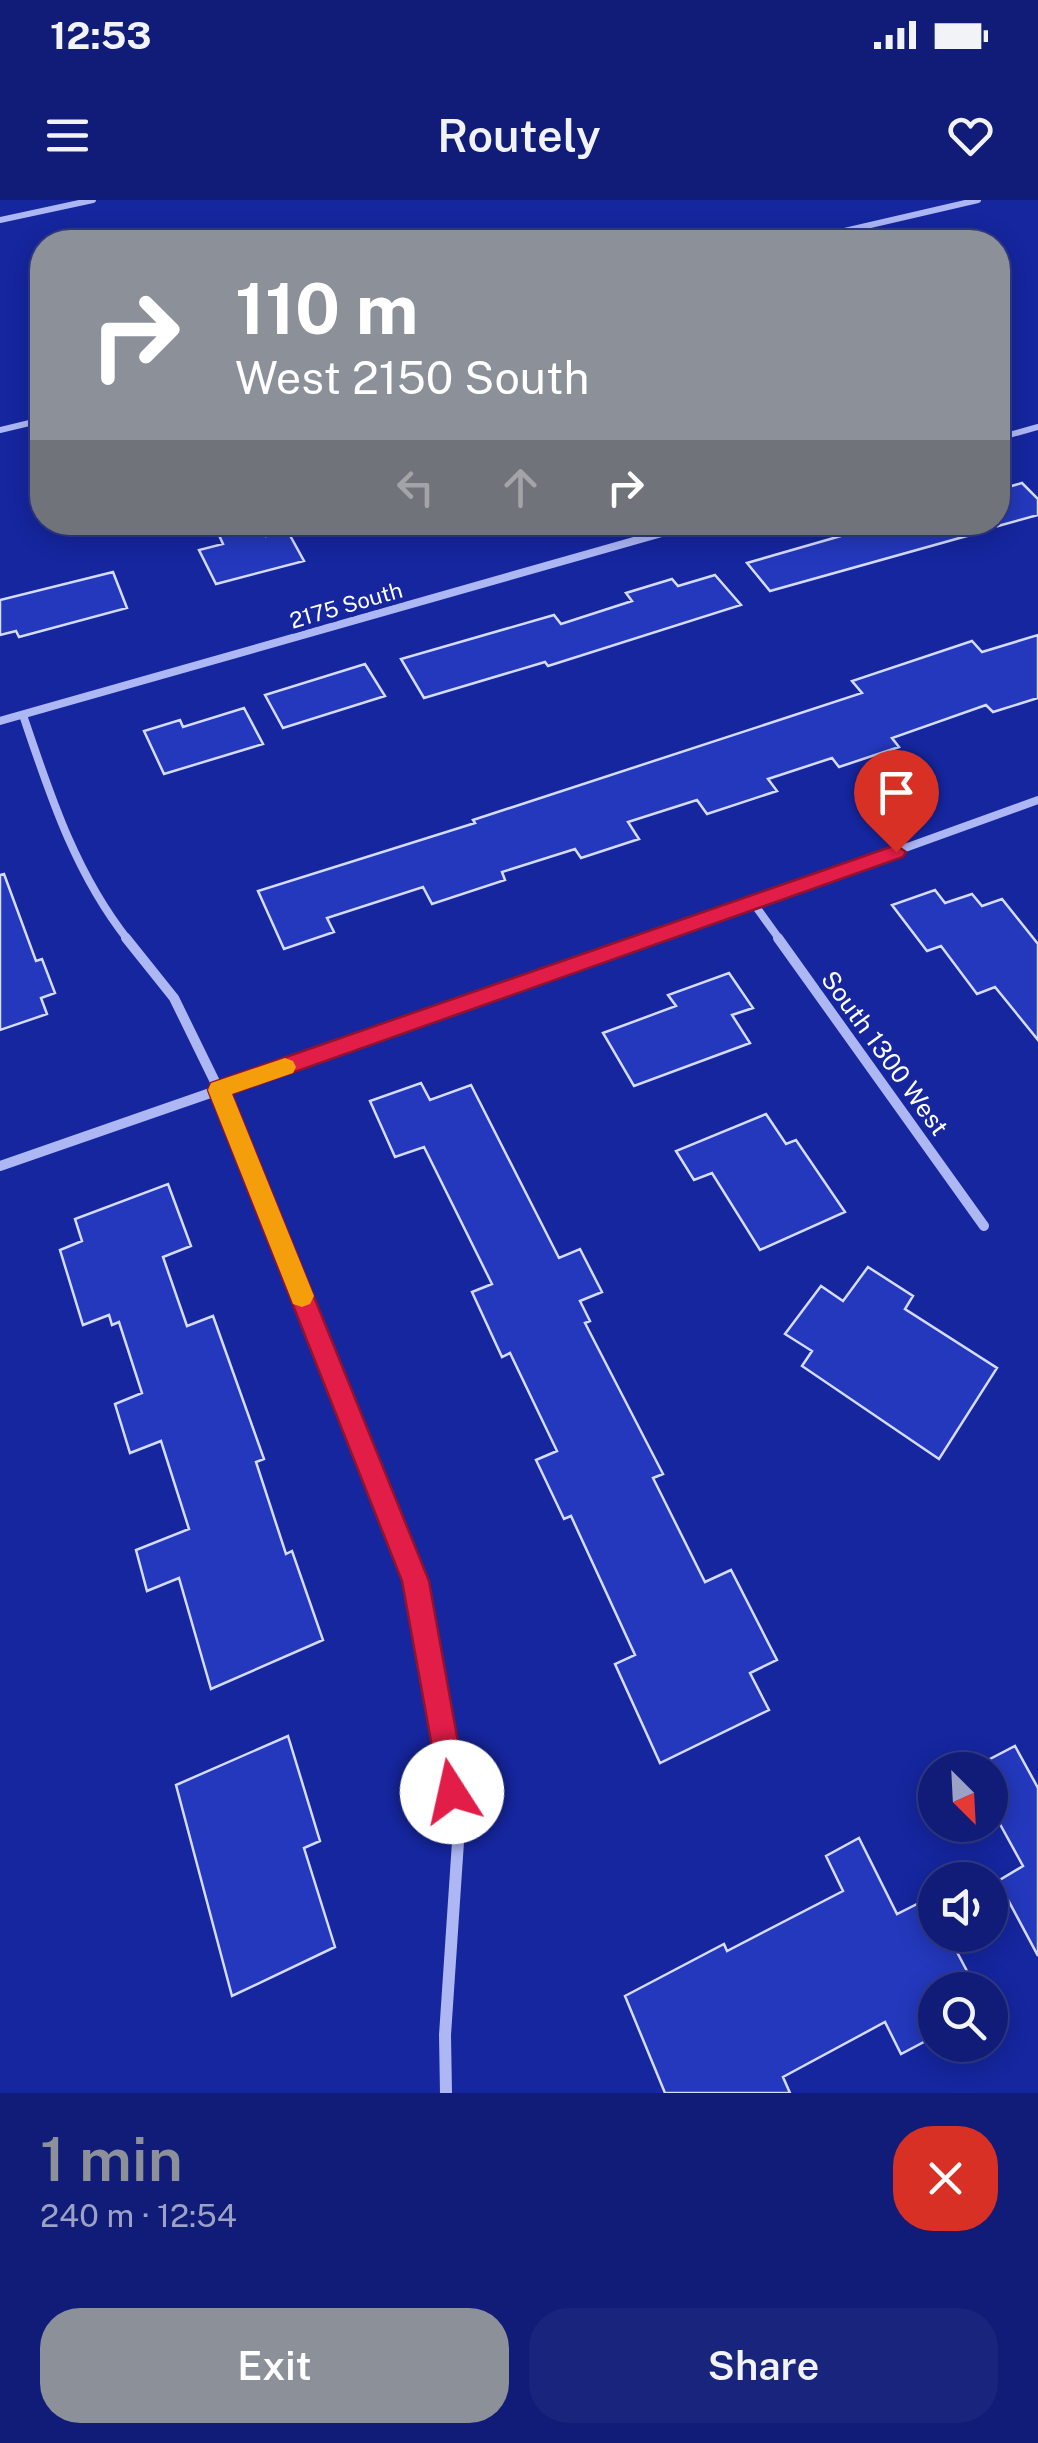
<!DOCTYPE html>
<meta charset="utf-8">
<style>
body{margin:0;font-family:"Public Sans",sans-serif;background:#19257c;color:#f1f3f6;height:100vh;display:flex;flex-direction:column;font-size:38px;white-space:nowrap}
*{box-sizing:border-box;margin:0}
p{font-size:32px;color:#9ca1c6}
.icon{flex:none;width:55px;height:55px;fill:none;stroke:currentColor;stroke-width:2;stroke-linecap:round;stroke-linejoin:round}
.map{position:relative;height:1893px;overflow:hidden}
.drawer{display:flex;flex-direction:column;background:#101c77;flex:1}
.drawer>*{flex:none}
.hud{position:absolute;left:30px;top:30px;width:980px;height:305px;border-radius:40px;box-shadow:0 5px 25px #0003,0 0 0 2px #303a89;background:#8c9099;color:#fff;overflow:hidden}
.needle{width:65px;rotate:156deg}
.tools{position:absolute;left:918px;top:1552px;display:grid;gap:20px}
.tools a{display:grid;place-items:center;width:90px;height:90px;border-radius:50%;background:#101c77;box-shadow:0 5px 25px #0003,0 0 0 2px #303a89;font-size:50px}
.pin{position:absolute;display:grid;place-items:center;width:85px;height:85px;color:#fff;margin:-102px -42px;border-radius:50% 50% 50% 0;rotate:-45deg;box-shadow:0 0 10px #0007}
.pin .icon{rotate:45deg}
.me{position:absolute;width:110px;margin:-55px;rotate:350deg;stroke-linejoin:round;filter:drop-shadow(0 0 8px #0008)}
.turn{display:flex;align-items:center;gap:35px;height:210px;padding:0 40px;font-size:45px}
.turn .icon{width:130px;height:130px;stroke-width:2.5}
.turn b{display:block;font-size:70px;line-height:85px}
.lanes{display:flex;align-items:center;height:95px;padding:0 40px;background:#0003;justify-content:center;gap:50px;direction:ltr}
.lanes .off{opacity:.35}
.round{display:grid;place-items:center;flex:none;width:105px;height:105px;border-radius:40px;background:#19257c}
.headline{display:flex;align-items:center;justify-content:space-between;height:170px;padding:0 40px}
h1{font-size:60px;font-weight:600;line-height:75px;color:#8c9099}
.cta{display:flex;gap:20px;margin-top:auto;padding:20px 40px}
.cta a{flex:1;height:115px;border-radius:40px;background:#8c9099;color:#fff;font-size:40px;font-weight:600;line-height:115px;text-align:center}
.cta a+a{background:#19257c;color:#f1f3f6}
.status{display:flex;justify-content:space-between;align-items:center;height:70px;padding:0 50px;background:#101c77;direction:ltr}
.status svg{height:28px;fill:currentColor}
header{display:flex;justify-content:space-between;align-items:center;height:130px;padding:0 40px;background:#101c77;font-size:45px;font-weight:600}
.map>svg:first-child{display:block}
</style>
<div class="status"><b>12:53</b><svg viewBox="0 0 49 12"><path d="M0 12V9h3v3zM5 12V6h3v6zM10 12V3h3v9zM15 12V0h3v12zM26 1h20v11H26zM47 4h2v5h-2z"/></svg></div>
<header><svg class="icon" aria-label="menu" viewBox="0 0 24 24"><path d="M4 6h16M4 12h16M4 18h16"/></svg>Routely<svg class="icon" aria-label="heart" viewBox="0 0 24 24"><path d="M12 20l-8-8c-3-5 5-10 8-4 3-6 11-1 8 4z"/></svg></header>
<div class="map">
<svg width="1038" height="1893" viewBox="0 0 1038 1893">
<rect width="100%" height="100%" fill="#15269f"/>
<path fill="#2338bd" stroke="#d5dbfd" stroke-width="2.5" d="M1022 283 1038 299V315L998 326V290Z
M259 322 266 336 287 330 304 361 216 384 199 350 223 344 218 333Z
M850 322H979L981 332 770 391 747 363 858 331Z
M113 372 127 408 19 437 16 431 0 435V400Z
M715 375 741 405 548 466 545 462 424 498 401 459 554 415 561 424 632 401 626 393 672 379 678 386Z
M1038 435V498L993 512 986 505 892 538 899 547 839 567 832 558 768 579 777 591 707 614 697 600 628 622 639 639 581 658 575 649 502 672 505 680 432 704 423 687 327 718 334 732 284 749 258 691 475 623 473 620 862 493 852 481 972 441 982 452Z
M365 464 385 496 283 528 265 495Z
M244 508 263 544 164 574 144 531 180 520 183 527Z
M4 674 36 761 42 759 55 793 41 798 47 814 0 830V675Z
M935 690 945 703 972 694 982 706 1002 699 1038 744V840L995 787 977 794 941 746 927 751 892 705Z
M729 773 753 808 732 815 750 843 634 886 603 833 676 806 668 795Z
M421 883 430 900 471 885 559 1058 580 1049 602 1092 580 1101 590 1121 585 1123 663 1274 653 1278 705 1382 731 1370 777 1460 750 1473 769 1510 660 1563 615 1464 635 1455 571 1316 564 1319 536 1260 557 1251 510 1153 502 1157 472 1092 492 1084 424 947 395 957 370 901Z
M766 914 786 944 796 940 845 1012 760 1050 712 973 694 980 676 951Z
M168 984 191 1046 163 1057 187 1126 213 1116 264 1259 256 1262 286 1354 292 1351 323 1440 211 1489 179 1378 147 1391 136 1350 189 1329 161 1241 130 1253 115 1204 142 1193 119 1122 112 1125 109 1115 83 1125 60 1050 82 1041 75 1019Z
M868 1067 913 1096 905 1109 997 1168 939 1259 802 1166 812 1151 785 1134 821 1086 843 1101Z
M288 1536 320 1641 304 1648 335 1747 232 1796 176 1585Z
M1015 1546 1038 1588V1756L998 1681 1023 1666 990 1606V1559Z
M859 1638 897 1714 935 1695V1735H948L968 1773 935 1790V1836L901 1854 885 1822 783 1877 790 1893H665L625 1796 724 1744 727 1751 843 1691 826 1656Z"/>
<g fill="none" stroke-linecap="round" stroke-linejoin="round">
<path stroke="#adb7f4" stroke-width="6" d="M0 20 93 0
M797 42 978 0
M0 230 42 220
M998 238 1038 227
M674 330 701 322"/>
<path stroke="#adb7f4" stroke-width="8" d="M23 515C50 595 75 673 128 740
M0 521 683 327
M754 704 780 740
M650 740 1038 600"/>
<path stroke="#adb7f4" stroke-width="10" d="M126 738 174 798 219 890 365 1253
M778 738 984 1026
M0 966 657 738"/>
<path stroke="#adb7f4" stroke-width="12" d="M364 1251 416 1381 459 1627 445 1835 446 1893"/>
</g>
<path fill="#e11d48" stroke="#92132f" stroke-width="2.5" d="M896 645 906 652 903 657 232 894 429 1381 467 1592 463 1602 452 1606 442 1602 402 1381 208 890 211 883Z"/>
<path fill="#f59e0b" d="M285 858 293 861 296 867 293 873 232 894 314 1096 310 1104 302 1107 293 1104 290 1096 208 890 211 883Z"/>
<g text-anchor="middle" stroke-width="10" stroke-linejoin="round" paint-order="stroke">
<g font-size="22" fill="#fff" stroke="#15269f">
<text transform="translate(346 405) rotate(-16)" y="8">2175 South</text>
</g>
<g font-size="25" fill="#fff" stroke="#15269f">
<text transform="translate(885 853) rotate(54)" y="9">South 1300 West</text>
</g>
</g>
</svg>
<div class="tools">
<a><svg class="needle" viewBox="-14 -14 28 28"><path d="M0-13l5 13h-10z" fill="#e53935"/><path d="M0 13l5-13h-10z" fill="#9ca1c6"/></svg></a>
<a><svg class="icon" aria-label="sound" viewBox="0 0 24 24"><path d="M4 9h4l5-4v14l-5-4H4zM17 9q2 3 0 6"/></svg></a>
<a><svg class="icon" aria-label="search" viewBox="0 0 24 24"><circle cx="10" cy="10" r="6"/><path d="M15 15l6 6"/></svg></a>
</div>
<div class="pin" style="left:896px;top:652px;background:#d93025"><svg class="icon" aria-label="arrive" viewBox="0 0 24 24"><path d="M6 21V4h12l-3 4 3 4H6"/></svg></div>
<svg class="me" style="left:452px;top:1592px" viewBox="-20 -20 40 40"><circle r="19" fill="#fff"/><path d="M0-13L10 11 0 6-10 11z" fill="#e11d48"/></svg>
<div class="hud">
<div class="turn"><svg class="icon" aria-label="right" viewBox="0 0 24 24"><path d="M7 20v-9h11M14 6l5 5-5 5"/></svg><div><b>110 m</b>West 2150 South</div></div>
<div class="lanes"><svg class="icon off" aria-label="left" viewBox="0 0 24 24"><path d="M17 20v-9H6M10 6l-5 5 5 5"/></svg><svg class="icon off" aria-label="ahead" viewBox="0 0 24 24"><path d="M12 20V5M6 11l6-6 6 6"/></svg><svg class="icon" aria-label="right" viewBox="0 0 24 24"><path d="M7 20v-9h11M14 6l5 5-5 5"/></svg></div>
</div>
</div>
<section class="drawer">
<div class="headline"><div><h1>1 min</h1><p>240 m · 12:54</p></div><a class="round" style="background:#d93025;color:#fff"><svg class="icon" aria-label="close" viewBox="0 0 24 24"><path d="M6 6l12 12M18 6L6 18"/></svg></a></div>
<div class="cta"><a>Exit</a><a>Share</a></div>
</section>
